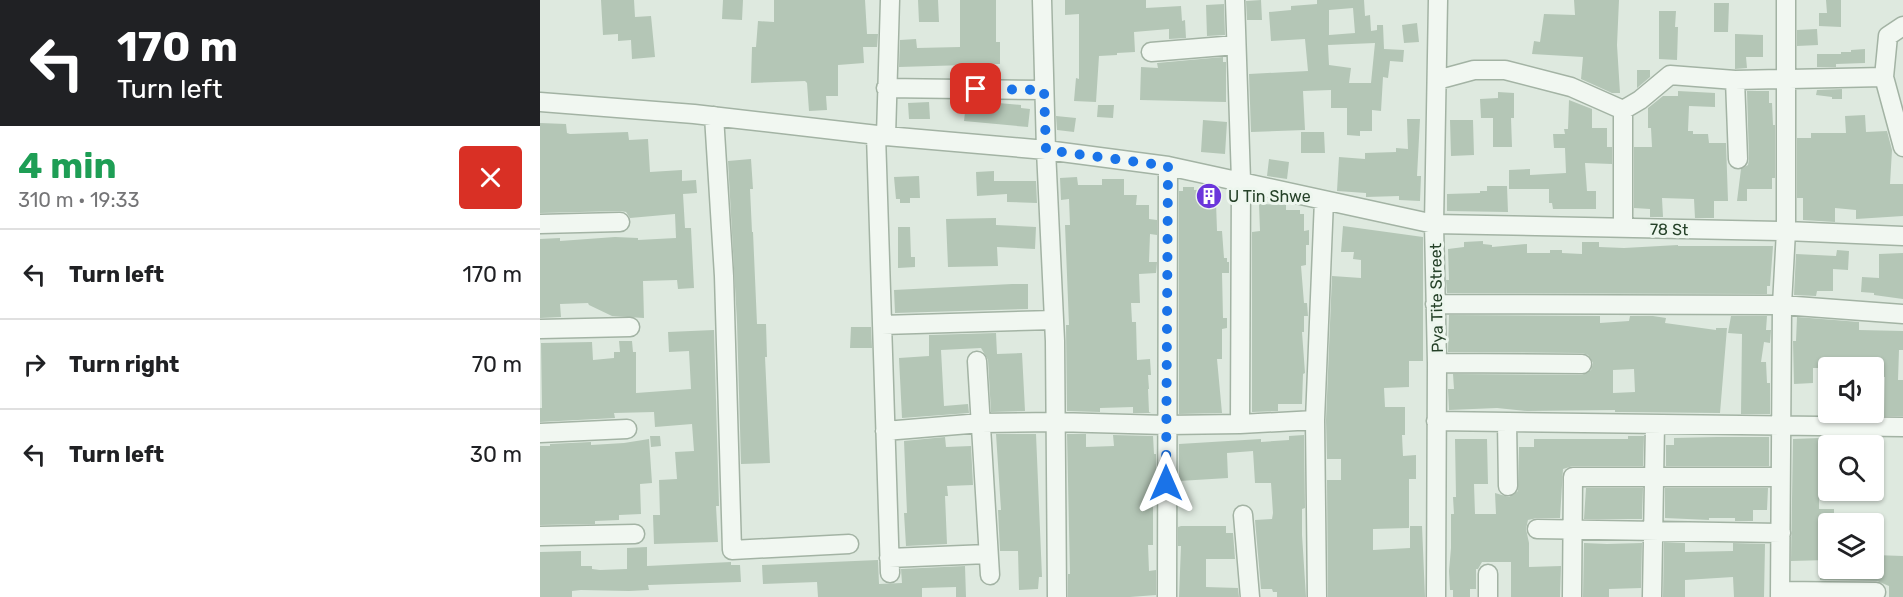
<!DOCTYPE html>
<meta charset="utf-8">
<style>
body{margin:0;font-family:Rubik,sans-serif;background:#f6f6f6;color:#202124;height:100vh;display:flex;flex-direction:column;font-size:22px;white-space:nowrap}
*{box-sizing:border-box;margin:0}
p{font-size:20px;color:#757577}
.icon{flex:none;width:33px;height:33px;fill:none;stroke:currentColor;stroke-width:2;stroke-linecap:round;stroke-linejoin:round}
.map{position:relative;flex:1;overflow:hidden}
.panel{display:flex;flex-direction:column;background:#fff;width:540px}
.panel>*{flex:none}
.guide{background:#202124;color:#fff;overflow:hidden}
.controls{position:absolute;left:1278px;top:357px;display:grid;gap:12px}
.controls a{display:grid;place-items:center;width:66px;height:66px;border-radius:6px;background:#fff;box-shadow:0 2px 4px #0004;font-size:30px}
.pin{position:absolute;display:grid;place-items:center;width:51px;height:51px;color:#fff;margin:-26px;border-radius:12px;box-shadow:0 3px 9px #0006}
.me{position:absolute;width:66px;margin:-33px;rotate:0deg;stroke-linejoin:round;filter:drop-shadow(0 0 4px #0008)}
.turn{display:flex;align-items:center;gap:21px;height:126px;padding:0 18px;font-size:27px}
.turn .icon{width:78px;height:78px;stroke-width:2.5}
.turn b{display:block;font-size:42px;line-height:51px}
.round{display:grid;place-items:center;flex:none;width:63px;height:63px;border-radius:6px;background:#f6f6f6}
.headline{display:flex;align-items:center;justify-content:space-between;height:102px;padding:0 18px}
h1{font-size:36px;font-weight:700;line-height:45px;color:#1e9e55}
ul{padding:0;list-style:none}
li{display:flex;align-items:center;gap:18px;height:90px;padding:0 18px;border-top:2px solid #e0e0e0}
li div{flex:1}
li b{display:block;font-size:22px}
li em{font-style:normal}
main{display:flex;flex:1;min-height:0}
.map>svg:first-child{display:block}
</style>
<main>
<section class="panel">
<div class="guide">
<div class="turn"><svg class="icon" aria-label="left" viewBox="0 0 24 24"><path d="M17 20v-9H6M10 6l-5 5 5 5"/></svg><div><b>170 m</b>Turn left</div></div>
</div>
<div class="headline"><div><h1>4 min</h1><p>310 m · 19:33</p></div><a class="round" style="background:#d93025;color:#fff"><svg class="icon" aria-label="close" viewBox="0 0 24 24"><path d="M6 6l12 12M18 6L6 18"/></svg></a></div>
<ul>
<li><svg class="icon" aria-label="left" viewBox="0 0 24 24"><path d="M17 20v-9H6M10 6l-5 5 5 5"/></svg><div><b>Turn left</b></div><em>170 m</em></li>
<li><svg class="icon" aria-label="right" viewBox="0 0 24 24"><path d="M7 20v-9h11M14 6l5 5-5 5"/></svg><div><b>Turn right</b></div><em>70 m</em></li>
<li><svg class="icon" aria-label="left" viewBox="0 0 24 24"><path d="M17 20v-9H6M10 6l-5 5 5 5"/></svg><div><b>Turn left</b></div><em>30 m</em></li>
</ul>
</section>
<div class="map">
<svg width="1363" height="597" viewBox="0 0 1363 597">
<rect width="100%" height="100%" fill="#dee9df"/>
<path fill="#b4c6b6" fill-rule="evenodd" d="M61 0H94L95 17 111 16 115 57 92 59 91 40 78 41V34L63 35Z
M183 0H203L202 20 182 19Z
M234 0H325L327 34H338L337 47H323L324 63 298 65V96H286L287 110 269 111 267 83 265 81 211 83 212 47H216L218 21 234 22Z
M378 0H398L399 22H379Z
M420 0H456V42H460V64L359 67 360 40 376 39 377 48 420 47Z
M525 0H606V8L641 6 642 21 645 20 646 38 629 39V29L594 32 595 52 577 53V55L559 56 556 102 534 101 536 78 539 79V14L525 15Z
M721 0 722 20H707L706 1Z
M777 0H824L825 16 830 15 831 31 837 30V25H843L844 49 864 50 863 62 850 61 848 78 843 77 841 111 832 110V131H820V136L807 135V108H791V90L763 91 765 130 711 132 709 74 768 71 765 39 731 41 729 12 751 10V6L777 4ZM813 8 815 33 789 35V10ZM835 43 831 83H809L811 68 789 65 788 45Z
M1034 0H1079L1077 45 1080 93H1072L1041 79 1043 57 992 54 994 41 1000 42 1004 14 1035 15Z
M1286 0H1301V27L1279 26V13H1287Z
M1174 3H1189L1188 32H1174Z
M684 4 685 35 667 36 666 5Z
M1119 11H1136L1135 27H1138L1137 60 1119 59Z
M877 23 879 42 864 43 862 25Z
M1277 29 1278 45 1257 46V30Z
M1195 34 1223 35V57H1206L1207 68 1195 69Z
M1325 49V63L1296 64V67H1277V54H1301V52H1311V50Z
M683 57V62H686V102L600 100 601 67 618 68 617 63Z
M1097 70H1110V77L1097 88Z
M1302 89V99H1292V97L1276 95 1277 90Z
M1138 91 1175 93V107L1149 106 1148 131H1153V134H1168L1169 143H1186L1188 201H1174V218H1155L1154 199 1122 198 1123 217H1110V209L1094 208V147H1112L1111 128H1108V108L1123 96H1138Z
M1207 91H1229V103H1232L1233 125H1235V178H1232V189H1207V201H1197L1201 169 1208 165 1209 159Z
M958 92 974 93V118H971L972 147H953V118H941L940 99 958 98Z
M1029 100 1052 109V128H1067V147H1072V164L1045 163 1047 191H1056V209H1013L1012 203H1009V189H969V170L990 169V175L1026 173 1025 148H1014L1013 134H1025L1024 129H1028Z
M436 101 481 105V108L490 109 488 127 424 121 426 104 436 105Z
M389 102 390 119H369L368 103Z
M558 105H574L573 118 557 117Z
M1325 115 1326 132 1347 131 1352 150 1350 184H1363V216L1316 219V210L1295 208V222L1263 220V198H1257V138H1271V133H1306L1305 116Z
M516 116 536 118 534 132 517 130Z
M867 119H880L877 176H881L880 201 859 200V196L826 197V193L797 191 799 157 825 159V153L856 152V148L868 149Z
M663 120 687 122 685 154 661 152Z
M910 120H933L934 155 911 156Z
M0 123 26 124 27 133 30 134 88 132 89 140 108 139 110 172 142 170V181L156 180 157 193 143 194 145 228H151L154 288 138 289 137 280 103 281 104 318 72 316 49 305 48 303 20 304 21 317 0 318V239L20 238V241L75 237 98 238V240L136 238 135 214 90 218 86 212 80 211 0 213Z
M761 132H784L785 153H761Z
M211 159 213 189H210L212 232H213L217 324H226L227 357H225L230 463 201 464 197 322 188 161Z
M729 159 749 162 747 179 727 176Z
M454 171V181H496L497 203 467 202V194L437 196 436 172Z
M379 176 380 198H370V203H360V199H356L354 177Z
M537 177 538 185H562V179H584V195H597L596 205H609V219L617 220V235L610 234 609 262H617L616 273 599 274 600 303H591L592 322H596L597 360 610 359 611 375H608L609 389H608L609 412 611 413H593V407L560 408V412L527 411 526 325H529L525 225H530L529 199 521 200 520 178Z
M947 186H967L968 212 907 211V194L940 193V191H947Z
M643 187H654V190L679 189V202H676L677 231H682L684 258H687V262H689V273H682L683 318H687V328L682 329V359H677L682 413 639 414V191H643Z
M719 204 746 205V210H760V214H764V231L769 230V245H766V265L761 266 764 303H767L768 316H764V332H762L765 373 763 374 762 404H738V411L712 412V232L720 231Z
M456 218V225L496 227 495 249 457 247 458 266 408 267 406 219Z
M803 226 883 237V361H869V387L844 388 845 407H865V435H862L863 456 876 455V479H869V528L833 529V550L870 548V526H882L885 597H788L787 480H801V459H787L786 420 792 276 821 278V260L813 259 814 252H801Z
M358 227H370L371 257H375V267L358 268Z
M943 241V244L952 245V247L987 244V253H1010V250H1022V253L1042 254V242H1059V247L1084 248 1138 245V246H1233L1230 286H1227V294L907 293 906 280H909L908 249 924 247V242Z
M1297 250 1309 251 1308 270 1293 269V291H1277L1276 296 1254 295 1256 254 1296 256Z
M1363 253V299L1334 295V293L1321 292 1322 277 1339 278V254Z
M472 284H488V309L355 313 354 290Z
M909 315 1060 316V323L1089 321 1090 316H1113L1126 318 1125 323 1176 330V328H1187L1180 413 1075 412V410L987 411 957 408 909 410 908 389H914L913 374 1042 375 1051 370 1053 363 1048 355 1042 353 908 352ZM1094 369 1095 392 1073 393V370Z
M1191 316H1227L1226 330H1231L1230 343 1224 342 1221 362H1226L1227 383H1230V414H1201L1202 334 1188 333Z
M1257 317 1319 322V330L1363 331V350H1359L1358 380H1363V416H1344L1345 377 1334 378V368H1273V383L1254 384 1253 341H1256Z
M311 327H331L332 348H310Z
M174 330 179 506H176L178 542 114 544 113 515H120L119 480 137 479 135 452 154 451 152 424 115 427 114 412 74 413 75 418 0 422V408H2L1 343 52 342 53 360 74 358V352H80L79 341H92L93 352H96V393L151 389 149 351 129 352 128 332Z
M456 333 457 354 482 353 485 411 451 412 448 360 441 348 401 350 404 406 428 404 429 413 362 418 359 358 389 356V335Z
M456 434H496L502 577H499L498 589 479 590 478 551H460L458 510H461Z
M527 434H546V447L574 446 573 435 613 436 614 454H616V505H613V545H608L609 571 616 570V595L590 597H528V574H530Z
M764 435 765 508 762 509V535L766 597H737V592H733L732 589H721L715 520 732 519 733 513 731 483H715L713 451 687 453 688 478 639 481V444L721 439V442L749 440V436Z
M110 436H120L121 446 111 447Z
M1088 436H1104L1103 466H1033L1023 469 1020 518H997L988 520 986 529 989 543V567L1021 566 1020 597H971V562H942L938 569H936V589H930V597H913V590H910L909 571 911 548V514H914L913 497H916L915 439H947L948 484H934L935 514H956L955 493 969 497 978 491 979 447H994V439H1088Z
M405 437 406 447 431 446 433 485 407 486 408 496H405L407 544 366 546 364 513H367L364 441Z
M1177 437H1229V466H1126V445H1134V438Z
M1279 438 1281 472H1279V509H1294V524H1288V560L1251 561 1253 439Z
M109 439 112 483 100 484 101 514 79 515V520L55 521V524L0 525V446H10V444L51 442V445L84 443Z
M1046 488H1103L1102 519H1044Z
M1125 488H1228L1227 510H1213V521H1195V518H1169V520L1125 518Z
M641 526H686V533H693L695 559H666V587L698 588 699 597H639L641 546H638V527Z
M1124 542 1145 543V552L1193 551V543L1225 544 1224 597H1194L1193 577 1145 580V597H1123Z
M1044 543 1067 544 1102 543 1101 588 1069 589V597H1043Z
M107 547V566L191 562V565H200L201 582 108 585 109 590 89 591 41 590 32 591V597H0V552L41 551V566H52V569L60 570 87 569V548Z
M1334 555 1363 556V597H1349V586L1337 581 1280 580V569L1334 568Z
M338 560 339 584 362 583 361 569 425 566 426 597H416V587L382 588V597H278L277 582 223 584 222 565Z"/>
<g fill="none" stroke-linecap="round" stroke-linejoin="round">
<g stroke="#a3b3a4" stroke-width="21">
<path id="minor" d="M502 0 506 150 515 341 517 597
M695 0 701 180 700 424
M1363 26 1348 36 1344 77 1363 147
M611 52 696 45
M897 80 934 70H965L1031 87 1083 110 1100 100 1130 75 1195 80 1344 77
M1195 80 1198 159
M346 88 504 90
M0 102 154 114 346 136 506 150 628 166 894 224 1246 231 1363 236
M1083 110V228
M174 116 184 276 192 550 309 544
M336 135 350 573
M346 136 350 0
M0 224 80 222
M895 304 1242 305 1363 314
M342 325 514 320
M0 329 90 327
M437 361 450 575
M897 363 1042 364
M896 421 1363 427
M967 422 968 486
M345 431 441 423 515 422 626 425 700 424 775 420
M0 433 87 429
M703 515 710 597
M997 529 1241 533
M0 536 95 534
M349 558 448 554
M948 574V597
M1240 591 1336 592
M627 597 628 166
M777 597 775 420 784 200
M896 597 897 363 894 224 898 0
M1032 597 1033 477H1240
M1112 597 1115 424
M1240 597 1242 305 1246 231V0"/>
</g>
<use href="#minor" stroke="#f1f7f1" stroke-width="18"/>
</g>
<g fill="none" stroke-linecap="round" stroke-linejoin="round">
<path stroke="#1a73e8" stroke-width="10" stroke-dasharray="0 18" d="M436 89 504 90 506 150 628 166 626 483"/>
</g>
<defs>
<g id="building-disc" transform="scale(1.35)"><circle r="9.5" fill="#6b36db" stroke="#edf6ee"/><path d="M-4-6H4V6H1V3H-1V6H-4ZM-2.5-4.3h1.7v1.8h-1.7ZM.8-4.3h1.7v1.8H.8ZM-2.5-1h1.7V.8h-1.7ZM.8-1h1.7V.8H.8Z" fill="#fff"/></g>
</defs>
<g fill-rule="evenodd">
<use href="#building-disc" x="669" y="196"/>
</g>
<g text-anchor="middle" stroke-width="6" stroke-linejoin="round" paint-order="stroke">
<g font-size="16" fill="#254128" stroke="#edf6ee" text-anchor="start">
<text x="688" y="202">U Tin Shwe</text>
</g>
<g font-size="16" fill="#254128" stroke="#edf6ee">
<text transform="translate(1129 229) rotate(1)" y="6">78 St</text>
<text transform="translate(896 298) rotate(-91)" y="6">Pya Tite Street</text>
</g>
</g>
</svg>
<div class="controls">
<a><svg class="icon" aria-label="sound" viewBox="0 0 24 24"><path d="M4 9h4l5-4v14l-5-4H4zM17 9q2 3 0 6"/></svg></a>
<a><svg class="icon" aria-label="search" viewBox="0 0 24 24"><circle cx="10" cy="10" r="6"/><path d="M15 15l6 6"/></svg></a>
<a><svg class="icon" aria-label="layers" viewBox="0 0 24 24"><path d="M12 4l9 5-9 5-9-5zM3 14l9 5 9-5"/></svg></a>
</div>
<div class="pin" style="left:436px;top:89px;background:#d93025"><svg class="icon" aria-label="arrive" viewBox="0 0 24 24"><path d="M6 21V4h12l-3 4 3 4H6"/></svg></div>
<svg class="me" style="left:626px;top:483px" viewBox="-20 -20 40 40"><path d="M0-17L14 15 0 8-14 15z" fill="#1a73e8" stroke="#fff" stroke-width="4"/></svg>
</div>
</main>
